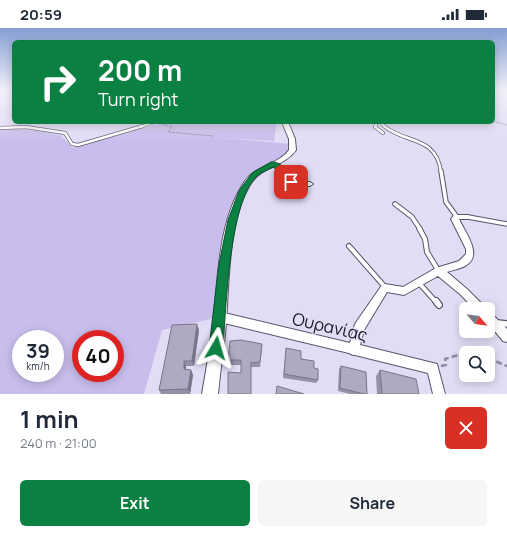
<!DOCTYPE html>
<meta charset="utf-8">
<style>
body{margin:0;font-family:Manrope,sans-serif;background:#f6f6f7;color:#1f2937;height:100vh;display:flex;flex-direction:column;font-size:15px;white-space:nowrap}
*{box-sizing:border-box;margin:0}
p{font-size:13px;color:#747a83}
.icon{flex:none;width:22px;height:22px;fill:none;stroke:currentColor;stroke-width:2;stroke-linecap:round;stroke-linejoin:round}
.map{position:relative;height:366px;overflow:hidden}
.side{display:flex;flex-direction:column;background:#fff;flex:1}
.side>*{flex:none}
.banner{position:absolute;left:12px;top:12px;width:483px;height:84px;border-radius:6px;box-shadow:0 2px 10px #0003;background:#0b8043;color:#fff;overflow:hidden}
.needle{width:26px;rotate:118deg}
.buttons{position:absolute;left:459px;top:274px;display:grid;gap:8px}
.buttons a{display:grid;place-items:center;width:36px;height:36px;border-radius:6px;background:#fff;box-shadow:0 2px 10px #0003;font-size:20px}
.speed{position:absolute;left:12px;top:302px;display:flex;gap:8px;font-size:20px;font-weight:700;text-align:center}
.speed>*{display:grid;place-content:center;width:52px;height:52px;border-radius:50%;background:#fff;box-shadow:0 2px 10px #0003;line-height:1}
.speed small{font-size:10px;font-weight:400}
.speed .limit{border:6px solid #d22;background:#fff;color:#111}
.pin{position:absolute;display:grid;place-items:center;width:34px;height:34px;color:#fff;margin:-17px;border-radius:8px;box-shadow:0 2px 6px #0006}
.me{position:absolute;width:44px;margin:-22px;rotate:7deg;stroke-linejoin:round;filter:drop-shadow(0 0 3px #0008)}
.turn{display:flex;align-items:center;gap:14px;height:84px;padding:0 20px;font-size:18px}
.turn .icon{width:52px;height:52px;stroke-width:2.5}
.turn b{display:block;font-size:28px;line-height:34px}
.round{display:grid;place-items:center;flex:none;width:42px;height:42px;border-radius:6px;background:#f6f6f7}
.headline{display:flex;align-items:center;justify-content:space-between;height:68px;padding:0 20px}
h1{font-size:24px;font-weight:700;line-height:30px}
.button{display:flex;gap:8px;margin-top:auto;padding:8px 20px}
.button a{flex:1;height:46px;border-radius:6px;background:#0b8043;color:#fff;font-size:16px;font-weight:700;line-height:46px;text-align:center}
.button a+a{background:#f6f6f7;color:#1f2937}
.status{display:flex;justify-content:space-between;align-items:center;height:28px;padding:0 20px;background:#fff;direction:ltr}
.status svg{height:11px;fill:currentColor}
.map>svg:first-child{display:block}
</style>
<div class="status"><b>20:59</b><svg viewBox="0 0 49 12"><path d="M0 12V9h3v3zM5 12V6h3v6zM10 12V3h3v9zM15 12V0h3v12zM26 1h20v11H26zM47 4h2v5h-2z"/></svg></div>
<div class="map">
<svg width="507" height="366" viewBox="0 0 507 366">
<rect width="100%" height="100%" fill="#e2dcf5"/>
<path fill="#c8bdec" fill-rule="evenodd" d="M166 94H277L274 113 214 109 291 116 287 127C277 132 264 137 255 143 228 163 224 256 220 289L162 302 144 366H0V101L38 103 60 107 73 120ZM21 311H55V345H21ZM81 311H115V345H81Z"/>
<g fill="none" stroke-linecap="round" stroke-linejoin="round">
<g stroke="#59546a" stroke-width="3">
<path id="service-far4" d="M380 94 385 99
M140 99 155 94
M375 99 377 94"/>
</g>
<g stroke="#59546a" stroke-width="4">
<path id="service-far3" d="M376 98 375 99 383 105
M384 98C405 116 436 107 441 144
M0 100 26 99 65 105 72 116 78 117 143 98"/>
</g>
<g stroke="#59546a" stroke-width="5.5">
<path id="service-far2" d="M441 143 446 174 457 189
M395 176 412 189 420 201
M468 189 507 196"/>
</g>
<g stroke="#59546a" stroke-width="6">
<path id="service-far1" d="M419 200 425 211 427 224 438 242
M349 218 385 259
M419 255 436 274"/>
</g>
<g stroke="#59546a" stroke-width="8">
<path id="service" d="M436 273 439 277
M497 295 507 296"/>
</g>
<g stroke="#59546a" stroke-width="2">
<path id="minor" d="M274 134 287 143 295 154H310L313 156 310 158 291 157 283 145 272 137V135Z
M454 187H468L472 189 468 191H459C465 204 484 228 465 238 459 241 452 242 447 244L467 261 484 278 486 281H474L461 267 438 248 404 267 387 264 364 302 360 317 437 336 445 366H433L428 345 355 327H353L349 325 220 294 216 292 215 289 216 286 220 284 350 315 355 296 382 257 385 256 403 259 436 240 459 233 466 226V221L451 191Z
M488 283 491 285 507 301V314L503 313 488 295Z"/>
</g>
<g stroke="#59546a" stroke-width="2">
<path id="tertiary" d="M282 94H288L295 111 296 122C285 138 263 138 252 154 228 189 229 254 226 296 224 320 220 343 218 366H202C206 343 210 320 213 297 218 251 218 192 245 153 256 137 278 137 289 122V111Z"/>
</g>
<path stroke="#928d9f" stroke-width="1" stroke-dasharray="2.5 1" stroke-linecap="butt" d="M493 93 507 97
M423 94H433
M448 94H454
M159 95 172 99 168 104 213 108"/>
<path stroke="#928d9f" stroke-width="2.5" stroke-dasharray="6 3" stroke-linecap="butt" d="M488 330 507 338
M441 338 446 337 445 331 468 324 477 325"/>
<use href="#service-far4" stroke="#fff" stroke-width="2"/>
<use href="#service-far3" stroke="#fff" stroke-width="2.5"/>
<use href="#service-far2" stroke="#fff" stroke-width="3.5"/>
<use href="#service-far1" stroke="#fff" stroke-width="4"/>
<use href="#service" stroke="#fff" stroke-width="5.5"/>
<use href="#minor" fill="#fff" fill-rule="evenodd"/>
<use href="#tertiary" fill="#fff" fill-rule="evenodd"/>
</g>
<path fill="#9691a6" d="M199 302 194 338H186V342H191L193 347 190 366H161L159 362Z
M286 320 314 340 318 352 316 355 283 350Z
M262 321 260 339H251L241 337H228V332Z
M341 338 367 366H350L338 363 339 341Z
M380 342 419 366H377L376 348Z"/>
<path fill="#7a7687" d="M197 296 199 302 194 338 192 333Z
M184 333 186 338V347L184 341Z
M191 342 193 347 190 366 188 361Z"/>
<path fill="#afa9c1" stroke="#7a7687" d="M197 296 192 333H184V341L191 342 188 361 159 362 172 297Z
M241 312 262 316 260 334 251 335V366H228V344L241 345V332H228L230 313Z
M286 320 301 323V331L314 333V340L318 341V352L284 346Z
M341 338 366 344 367 366H364L340 360Z
M380 342 416 351 419 366H382Z
M277 358 304 366H276Z"/>
<linearGradient id="sky" x2="0" y2="1"><stop stop-color="#839fd2"/><stop offset="0.55" stop-color="#f2effa"/><stop offset="1" stop-color="#f2effa" stop-opacity="0"/></linearGradient>
<rect width="507" height="113" fill="url(#sky)"/>
<path fill="#0b8043" stroke="#07532c" d="M271 134C282 133 290 146 295 154L291 156H288L282 146 273 139C268 142 262 144 257 148 229 173 226 282 223 320L221 325 216 327 211 325 209 320 219 236 228 192 239 163 252 145Z"/>
<g text-anchor="middle" stroke-width="3" stroke-linejoin="round" paint-order="stroke">
<g font-size="17" fill="#18161e" stroke="#e2dcf5">
<text transform="translate(330 299) rotate(13)" y="6">Ουρανίας</text>
</g>
</g>
</svg>
<div class="buttons">
<a><svg class="needle" viewBox="-14 -14 28 28"><path d="M0-13l5 13h-10z" fill="#e53935"/><path d="M0 13l5-13h-10z" fill="#747a83"/></svg></a>
<a><svg class="icon" aria-label="search" viewBox="0 0 24 24"><circle cx="10" cy="10" r="6"/><path d="M15 15l6 6"/></svg></a>
</div>
<div class="speed"><div>39<small>km/h</small></div><div class="limit">40</div></div>
<div class="pin" style="left:291px;top:154px;background:#d93025"><svg class="icon" aria-label="arrive" viewBox="0 0 24 24"><path d="M6 21V4h12l-3 4 3 4H6"/></svg></div>
<svg class="me" style="left:216px;top:320px" viewBox="-20 -20 40 40"><path d="M0-17L14 15 0 8-14 15z" fill="#0b8043" stroke="#fff" stroke-width="4"/></svg>
<div class="banner">
<div class="turn"><svg class="icon" aria-label="right" viewBox="0 0 24 24"><path d="M7 20v-9h11M14 6l5 5-5 5"/></svg><div><b>200 m</b>Turn right</div></div>
</div>
</div>
<section class="side">
<div class="headline"><div><h1>1 min</h1><p>240 m · 21:00</p></div><a class="round" style="background:#d93025;color:#fff"><svg class="icon" aria-label="close" viewBox="0 0 24 24"><path d="M6 6l12 12M18 6L6 18"/></svg></a></div>
<div class="button"><a>Exit</a><a>Share</a></div>
</section>
